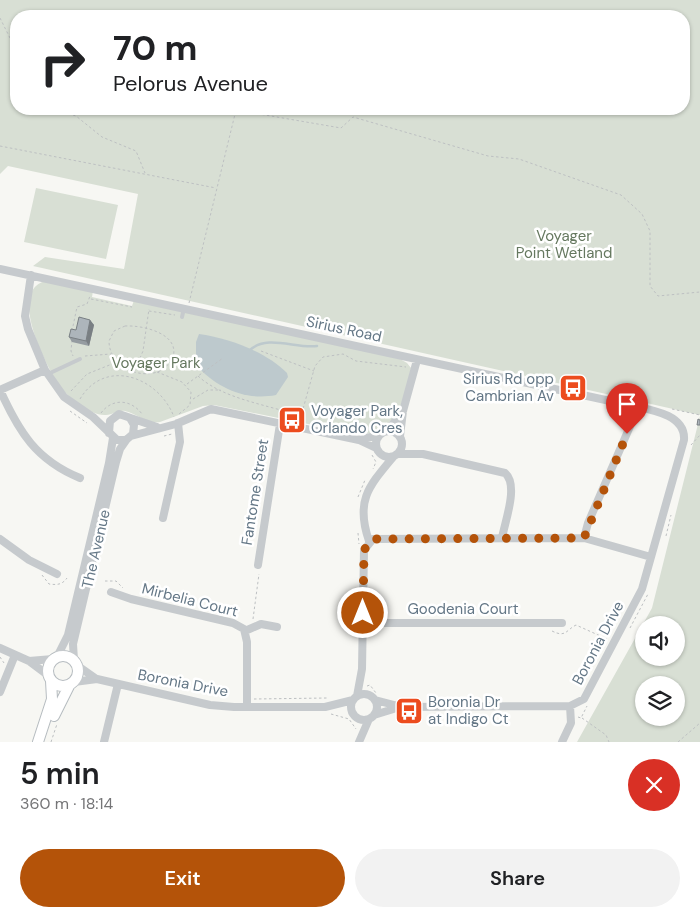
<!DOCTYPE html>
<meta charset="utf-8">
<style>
body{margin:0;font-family:"DM Sans",sans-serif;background:#f2f2f2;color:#202124;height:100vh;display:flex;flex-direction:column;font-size:19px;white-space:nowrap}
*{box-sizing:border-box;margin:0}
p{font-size:16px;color:#757577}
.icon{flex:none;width:28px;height:28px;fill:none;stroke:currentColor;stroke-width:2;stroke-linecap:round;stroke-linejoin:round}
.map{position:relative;height:742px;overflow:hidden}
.sheet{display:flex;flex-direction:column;background:#fff;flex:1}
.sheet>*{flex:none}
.guide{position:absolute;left:10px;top:10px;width:680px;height:105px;border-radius:20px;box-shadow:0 1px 4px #0004;background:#fff;color:#202124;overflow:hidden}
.fabs{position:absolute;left:635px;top:616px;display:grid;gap:10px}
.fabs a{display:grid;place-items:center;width:50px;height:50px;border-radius:50%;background:#fff;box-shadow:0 1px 4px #0004;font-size:25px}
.pin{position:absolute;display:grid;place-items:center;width:42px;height:42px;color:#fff;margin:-51px -21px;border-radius:50% 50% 50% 0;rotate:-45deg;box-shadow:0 0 5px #0007}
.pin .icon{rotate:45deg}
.me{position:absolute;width:55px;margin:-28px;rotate:0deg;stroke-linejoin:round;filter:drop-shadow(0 0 4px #0008)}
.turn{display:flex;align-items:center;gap:18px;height:105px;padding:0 20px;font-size:22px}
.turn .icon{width:65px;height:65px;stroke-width:2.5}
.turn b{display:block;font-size:35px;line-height:42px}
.round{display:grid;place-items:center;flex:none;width:52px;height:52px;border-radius:26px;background:#f2f2f2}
.overview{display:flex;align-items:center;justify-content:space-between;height:85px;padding:0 20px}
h1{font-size:30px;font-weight:600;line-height:38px}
.primary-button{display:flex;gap:10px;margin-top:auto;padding:10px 20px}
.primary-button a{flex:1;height:58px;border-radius:30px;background:#b45309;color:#fff;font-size:20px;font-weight:600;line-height:58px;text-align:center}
.primary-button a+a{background:#f2f2f2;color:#202124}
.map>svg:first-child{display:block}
</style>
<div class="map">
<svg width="700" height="742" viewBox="0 0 700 742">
<rect width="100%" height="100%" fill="#f7f7f3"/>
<path fill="#d8dfd4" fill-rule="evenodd" d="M0 0H700V415L33 266 45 257 124 269 138 194 8 166 0 174ZM16 16H684V109H16Z
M36 188 118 205 106 259 24 242Z
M46 281 93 291 92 297 132 306 134 300 400 359 407 363 411 368C403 402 400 427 362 435L214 405 203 406 160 422C146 424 138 414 125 411 118 410 113 415 106 415 99 416 87 410 81 406 75 402 66 394 61 388 47 368 6 290 46 281Z
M700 416V742H577L652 608ZM644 625H676V658H644ZM644 685H676V718H644Z"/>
<path fill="#bdc9cd" d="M199 334C228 338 265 351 287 373L288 377 276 395C245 401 217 388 196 365V342Z"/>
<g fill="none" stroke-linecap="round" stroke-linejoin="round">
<path stroke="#bdc9cd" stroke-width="2.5" d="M250 350C267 334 296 349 317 346"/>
<g stroke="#b6bcc0" stroke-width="12">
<path id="secondary" d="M48 671a15 15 0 1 1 30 0a15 15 0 1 1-30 0Z
M54 716 69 686
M38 742 52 699 51 681"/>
</g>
<path stroke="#bdc0c2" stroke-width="1" stroke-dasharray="2.5 2.5" stroke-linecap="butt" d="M0 18 16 50
M54 109 76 116 102 137 136 151 145 173
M0 146 216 188
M91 299 132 307
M189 303 236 110 341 128 353 117 488 156 519 159 621 195 642 214 650 231V286L658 296 700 292
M149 311 175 315
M125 326C143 325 183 334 172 360 168 364 165 369 160 371 139 380 109 366 109 341L114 331Z
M72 331 77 307 87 304 90 296
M72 340 71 351 73 356
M261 351 314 371
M85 356 111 354
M134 372 143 351 149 309
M157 372 182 382 191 392 190 405 179 414
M198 376C222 398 263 404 294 414L303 409 315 366 323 357 343 354 356 361 406 367
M187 384 223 358
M71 391 87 374 117 362
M80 399C105 357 159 377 174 417
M193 399 208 390H221
M672 409 700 415
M70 411 87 423
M101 413C112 398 131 399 142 414
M164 436 172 434
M691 445 700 435
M372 455 376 462 373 469
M358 497 365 480
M358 533 359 544
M666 536 671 515
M42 575 49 584C57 585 62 585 67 578
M105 581H116L123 588
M253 619 259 574
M630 628 648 594
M552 631C566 638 566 630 576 625L607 639
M0 657 4 663
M367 686 370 685 376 693
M254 699 327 698
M331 714 349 719 356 729
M578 717 581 718 587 706
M582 718 606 735 609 742
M51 742 57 724
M678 742 700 723"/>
<path stroke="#c6cacd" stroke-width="4" d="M182 317 184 308
M48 374 80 359"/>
<path stroke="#c6cacd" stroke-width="8" d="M0 269 624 404C644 409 686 412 684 440L642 589 584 699 570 706 400 707 374 715
M31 275 25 316 28 329 45 370 64 397 93 417 117 440H126L133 434 134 425 130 418
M0 390C19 432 36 460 80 478
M0 390 45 370
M388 430 403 411
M376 444a13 13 0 1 1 26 0a13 13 0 1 1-26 0Z
M109 433 110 421 119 414 157 427
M131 436 176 424 211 409 359 440 376 448
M400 436 403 411 417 360
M359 440 379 435
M398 454H423L505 473C519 485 505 521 502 538
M163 518 180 442 178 423
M584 538 588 523 638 408
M0 539 29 560 57 574
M369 541C355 500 369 486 394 456
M258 565 280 424
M111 592 131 599 233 623 244 629 247 642V707
M363 623H562
M245 631 261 624 277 627
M0 648 29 661 49 676
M57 657 68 635 109 463 113 438
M74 660 73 644 116 462 120 449 127 439
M29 661 53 659
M78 666 95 678
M74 682 97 679 210 705 234 707H325L353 700
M0 692 15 655
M351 707a13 13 0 1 1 26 0a13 13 0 1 1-26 0Z
M357 696 362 669 364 550 373 539 584 538 651 557
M375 700 398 706
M104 742 118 684
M359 742 369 719
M562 742 571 723 570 706"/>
<use href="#secondary" stroke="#fff" stroke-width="10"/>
</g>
<path fill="#959ca1" d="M90 320 94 325 89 346 72 342 69 337 76 330Z"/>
<path fill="#797f83" d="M90 320 94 325 89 346 86 341Z"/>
<path fill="#adb5bb" stroke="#797f83" d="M79 317 90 320 86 341 69 337 71 329 76 330Z
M698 419 700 420V425H697Z"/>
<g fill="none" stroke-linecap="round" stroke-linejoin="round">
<path stroke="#b45309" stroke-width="9" stroke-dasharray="0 16.2" d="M363 613 364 550 373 539 584 538 627 434"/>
</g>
<defs>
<g id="bus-square" transform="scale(1.4375)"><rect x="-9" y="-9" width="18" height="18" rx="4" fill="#ec4c1e" stroke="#fff"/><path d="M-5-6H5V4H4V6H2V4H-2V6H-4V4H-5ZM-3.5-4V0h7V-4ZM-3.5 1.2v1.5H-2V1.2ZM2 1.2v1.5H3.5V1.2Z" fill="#fff"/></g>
</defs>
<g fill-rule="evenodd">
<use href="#bus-square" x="573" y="388"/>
<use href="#bus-square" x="292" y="420"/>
<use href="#bus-square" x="409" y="711"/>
</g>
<g text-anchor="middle" stroke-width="5" stroke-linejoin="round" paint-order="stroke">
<g font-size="15" fill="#65785f" stroke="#fff">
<text x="564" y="241">Voyager<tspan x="564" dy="17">Point Wetland</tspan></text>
<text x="156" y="368">Voyager Park</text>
</g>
<g font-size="15" fill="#647786" stroke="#fff">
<text transform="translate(344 329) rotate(12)" y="5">Sirius Road</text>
<text transform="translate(255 492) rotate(-81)" y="5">Fantome Street</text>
<text transform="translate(96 549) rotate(-77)" y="5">The Avenue</text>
<text transform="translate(190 600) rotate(14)" y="5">Mirbelia Court</text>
<text x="463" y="614">Goodenia Court</text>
<text transform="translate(598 643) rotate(-62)" y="5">Boronia Drive</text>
<text transform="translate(183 683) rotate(11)" y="5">Boronia Drive</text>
</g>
<g font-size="15" fill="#647786" stroke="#fff" text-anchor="start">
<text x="554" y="384" text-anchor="end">Sirius Rd opp<tspan x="554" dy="17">Cambrian Av</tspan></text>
<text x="311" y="416">Voyager Park,<tspan x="311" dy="17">Orlando Cres</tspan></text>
<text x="428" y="707">Boronia Dr<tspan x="428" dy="17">at Indigo Ct</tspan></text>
</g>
</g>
</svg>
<div class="fabs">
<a><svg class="icon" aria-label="sound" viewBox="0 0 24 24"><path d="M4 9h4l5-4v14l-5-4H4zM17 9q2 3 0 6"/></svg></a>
<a><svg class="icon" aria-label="layers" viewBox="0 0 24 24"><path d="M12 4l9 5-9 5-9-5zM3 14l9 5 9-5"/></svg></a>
</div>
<div class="pin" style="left:627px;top:434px;background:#d93025"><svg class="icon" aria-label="arrive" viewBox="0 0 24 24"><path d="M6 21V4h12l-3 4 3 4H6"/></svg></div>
<svg class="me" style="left:363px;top:613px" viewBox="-20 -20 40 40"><circle r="17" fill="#b45309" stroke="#fff" stroke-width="3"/><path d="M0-11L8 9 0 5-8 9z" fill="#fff"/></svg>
<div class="guide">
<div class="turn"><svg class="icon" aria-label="right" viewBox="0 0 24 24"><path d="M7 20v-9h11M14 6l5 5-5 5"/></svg><div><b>70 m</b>Pelorus Avenue</div></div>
</div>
</div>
<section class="sheet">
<div class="overview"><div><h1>5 min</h1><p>360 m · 18:14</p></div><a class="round" style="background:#d93025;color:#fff"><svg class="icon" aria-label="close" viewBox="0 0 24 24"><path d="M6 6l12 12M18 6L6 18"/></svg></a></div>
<div class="primary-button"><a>Exit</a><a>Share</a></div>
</section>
